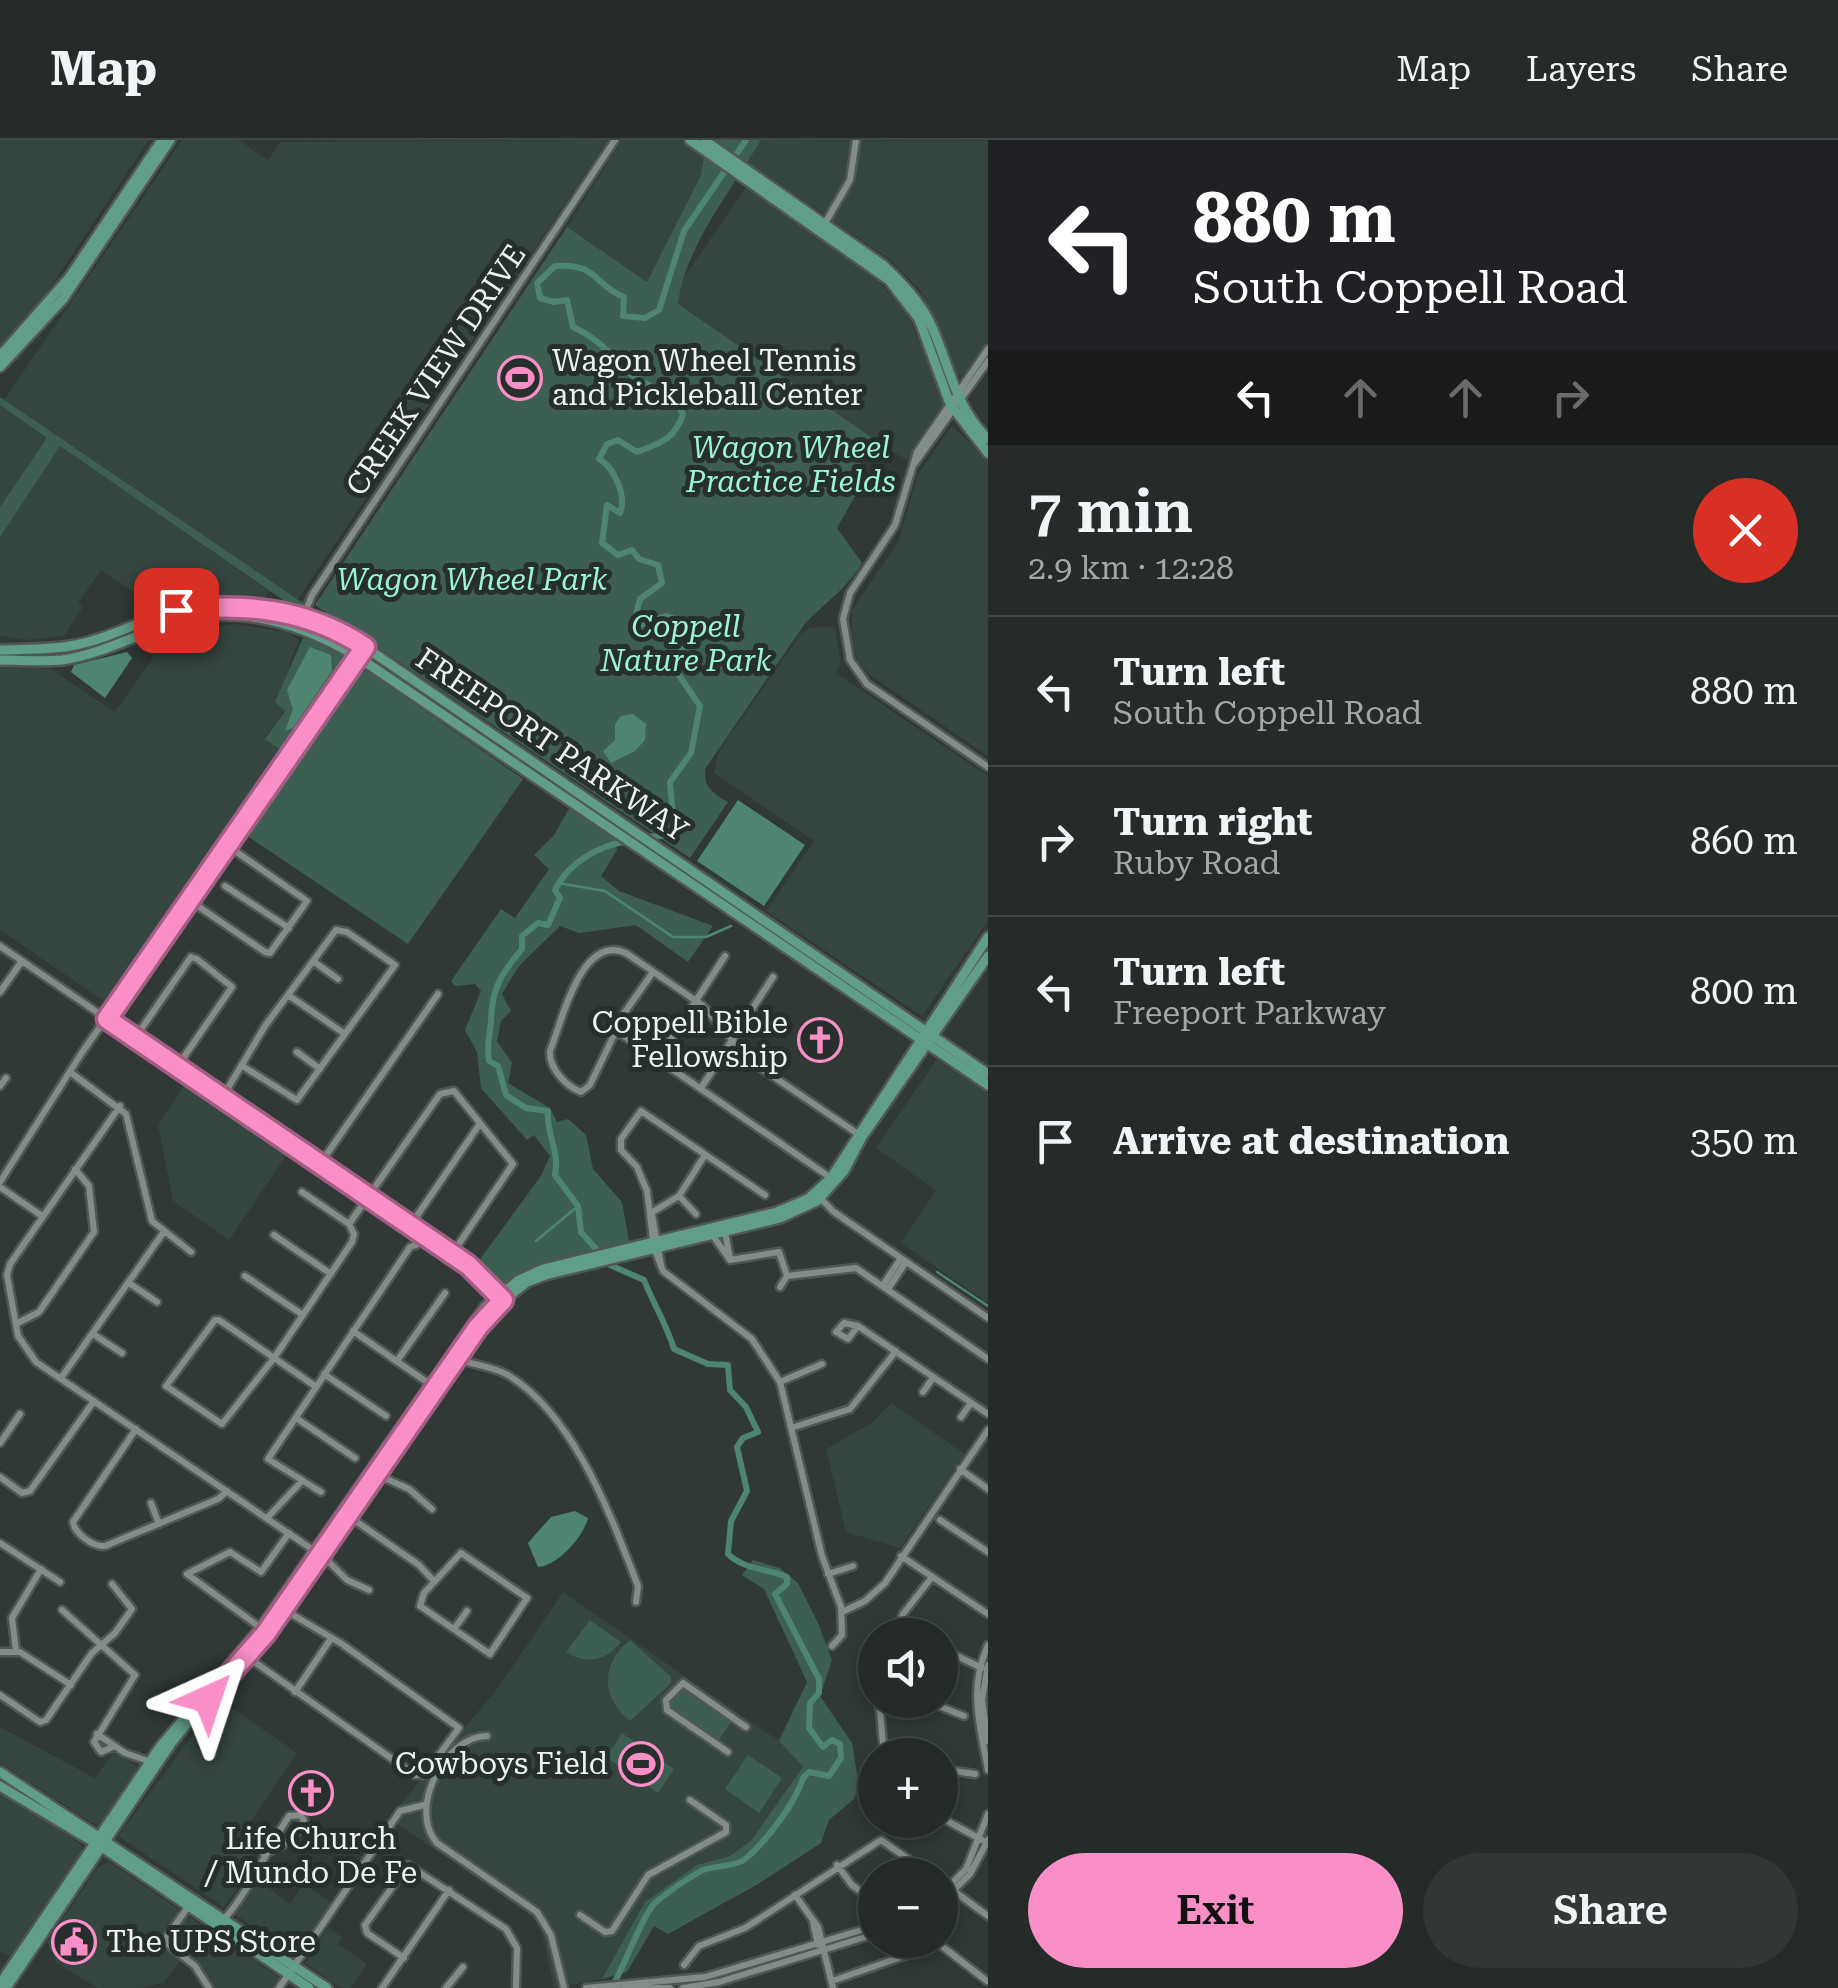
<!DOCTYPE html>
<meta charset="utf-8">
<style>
body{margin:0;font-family:"Roboto Serif",serif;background:#303734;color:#f1f3f6;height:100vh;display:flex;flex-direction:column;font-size:38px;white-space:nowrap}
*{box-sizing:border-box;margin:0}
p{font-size:32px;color:#a3a7a8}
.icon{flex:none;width:55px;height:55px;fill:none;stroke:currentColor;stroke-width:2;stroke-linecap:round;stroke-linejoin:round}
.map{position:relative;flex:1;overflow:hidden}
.details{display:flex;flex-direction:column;background:#242b28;width:850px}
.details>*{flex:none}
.hud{background:#202124;color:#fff;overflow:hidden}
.fabs{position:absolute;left:858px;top:1478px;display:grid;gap:20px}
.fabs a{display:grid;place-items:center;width:100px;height:100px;border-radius:50%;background:#242b28;box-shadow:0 5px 15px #0003,0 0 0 2px #414745;font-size:50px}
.pin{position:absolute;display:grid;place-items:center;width:85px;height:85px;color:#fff;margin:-42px;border-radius:20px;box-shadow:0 5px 15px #0006}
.me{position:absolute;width:110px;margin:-55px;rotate:42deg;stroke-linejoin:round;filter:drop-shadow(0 0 8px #0008)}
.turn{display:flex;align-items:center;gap:35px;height:210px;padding:0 40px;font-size:45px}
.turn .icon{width:130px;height:130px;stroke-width:2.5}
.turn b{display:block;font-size:70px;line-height:85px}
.lanes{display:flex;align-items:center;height:95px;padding:0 40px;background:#0003;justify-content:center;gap:50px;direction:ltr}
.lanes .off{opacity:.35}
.round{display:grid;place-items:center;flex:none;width:105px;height:105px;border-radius:52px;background:#303734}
.overview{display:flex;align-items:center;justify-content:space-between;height:170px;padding:0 40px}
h1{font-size:60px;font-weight:600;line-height:75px}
.primary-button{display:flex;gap:20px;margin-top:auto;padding:20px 40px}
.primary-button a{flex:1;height:115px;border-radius:60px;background:#fa8fc8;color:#111;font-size:40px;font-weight:600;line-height:115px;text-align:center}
.primary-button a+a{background:#303734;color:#f1f3f6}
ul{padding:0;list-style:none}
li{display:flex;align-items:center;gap:30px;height:150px;padding:0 40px;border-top:2px solid #414745}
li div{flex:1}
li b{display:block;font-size:38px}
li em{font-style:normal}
header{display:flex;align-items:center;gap:60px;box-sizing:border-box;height:140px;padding:0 50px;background:#242b28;border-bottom:2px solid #414745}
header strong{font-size:48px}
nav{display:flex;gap:55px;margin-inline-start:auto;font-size:35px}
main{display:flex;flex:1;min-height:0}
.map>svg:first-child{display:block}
</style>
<header>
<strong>Map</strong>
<nav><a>Map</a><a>Layers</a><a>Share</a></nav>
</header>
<main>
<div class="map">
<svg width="988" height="1848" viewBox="0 0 988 1848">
<rect width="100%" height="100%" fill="#303935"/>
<path fill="#35453f" d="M0 0H149L45 155 0 206Z
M182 0H238L268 20 281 2 608 0 297 460 4 260Z
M622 0H679L704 16 701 35 647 143 567 87Z
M761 0 988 1V200L967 231 957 237 920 150 889 119 748 22Z
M747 46 872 134 908 174 945 265 907 321 677 165 680 143Z
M0 265 48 298 0 367Z
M952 286 988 319V616L870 535 858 521 851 498 852 470 898 402 918 334Z
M60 305 269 451 263 460H203L160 471 101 430 78 463 83 467 64 496 27 500 0 496V397Z
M233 484 288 492 299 500 290 523 285 570 265 598 283 611 115 852 104 861 0 790V526L51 529 115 572 153 518 147 505 159 495Z
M835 486 841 524 836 533 988 636V781L922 876 766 771 814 701 714 633 719 611 800 495 809 488Z
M937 919 988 953V1163L901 1103 936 1050 876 1008Z
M188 940 290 1010 229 1100 173 1061 158 985Z
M891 1263 965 1314 900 1408 846 1392 826 1309 873 1282Z
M563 1452 779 1601 803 1627 752 1701 730 1716 697 1725 602 1839 554 1848 542 1793 533 1777 389 1678 498 1548Z
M219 1559 297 1613 235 1705 256 1720 224 1767 118 1696Z
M0 1587 95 1638 113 1612 138 1627 103 1679 98 1685 92 1683 0 1623Z
M0 1651 81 1704 82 1712 10 1817 0 1810Z
M109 1722 280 1838 273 1848H215L195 1817 190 1824 181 1820 163 1843 141 1848H98L57 1823 47 1802 98 1727Z
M255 1737 290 1764 304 1744 333 1764 297 1818 233 1773Z
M328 1788 342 1797 338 1804 367 1824 351 1848H341L305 1823Z"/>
<path fill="#3d5f52" d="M716 0H761C732 50 685 106 678 164L877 301 861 321 859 349 837 388 862 423C846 450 825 462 804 485L705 629C704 648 712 653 728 662L690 718 315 465 567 87 647 142 701 35 704 16Z
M0 257 303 463 302 469 299 471 60 306 0 397V367L47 298 0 265Z
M306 491 352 521 287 614 265 599 285 571 275 562Z
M367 531 523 639 408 804 243 693 357 532Z
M570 667 615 697 617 710 601 736 619 751 713 786 688 822 636 785 579 793 560 786 519 826 502 854 511 871 501 881 497 901 512 923 508 943 550 968 557 982 568 979 586 995 593 1029 622 1062 629 1101 525 1133 501 1149 475 1126 541 1036 550 1016 534 995 527 1000 481 948 477 912 465 890 481 851 475 844 455 846 451 841 501 769 515 778 549 729 534 715 554 695Z
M753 1420 780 1428 798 1443 818 1483 832 1520 820 1556 852 1603 859 1646 854 1659 829 1680 821 1703 758 1744 668 1794 654 1786 627 1832 602 1839 645 1762 697 1725 730 1716 751 1701 803 1627 779 1601 807 1542 764 1449 742 1435Z
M590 1480 621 1502C606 1521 587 1525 566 1512Z
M630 1500 671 1537V1543L630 1581C600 1557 601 1523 630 1500Z
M682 1544 733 1579 717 1602 666 1566Z
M622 1593 674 1629 658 1653 606 1617Z
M748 1615 782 1638 759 1673 725 1649Z"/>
<path fill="#4d8570" d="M310 507 331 515 332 531 293 588 285 591 293 569 287 550Z
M127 512 132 518 105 558 71 532 74 525Z
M633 574 646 584 645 600 635 611 611 623 603 611 615 600V584L621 576Z
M738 660 805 705 764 766 697 721Z
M575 1371 588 1378C583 1398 557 1426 538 1427L528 1403 551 1377Z"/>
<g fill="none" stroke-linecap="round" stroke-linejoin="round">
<path stroke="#4d8570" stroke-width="2.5" d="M558 743 605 751 673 797H706L731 786
M536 1101 578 1066
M937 1132 988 1166"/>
<path stroke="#4d8570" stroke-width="6" d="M645 697 662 696 673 678 670 642 691 613 700 566 672 525 682 509 686 482 666 476 640 485 634 481 640 459 662 443 658 425 639 419 632 410 618 415 602 403 607 365 620 373C627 356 614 327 599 319L607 304 618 300 637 312C661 303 675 299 683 274 673 251 644 247 627 231 608 212 599 199 573 187L567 160 554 162 540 158 537 143 555 126C599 123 593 145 624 157L623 176 645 178 659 170 684 91 746 0
M611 1848C622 1834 642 1774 656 1762 668 1752 687 1739 701 1731 713 1725 735 1727 744 1720 765 1703 795 1664 803 1638L809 1632 829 1636 841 1618 840 1604 832 1600 823 1607 809 1588 810 1563 819 1553V1539L775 1454 787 1444V1437C766 1428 745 1430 728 1414L731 1381 747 1351 737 1307 743 1298 758 1292 746 1267 730 1250 728 1225 708 1224 674 1209C666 1183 654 1165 644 1140L610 1125 581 1092 578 1066 555 1035C560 1010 546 996 548 971L526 968 506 955 498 926 489 921C486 906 490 895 491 880 492 848 501 834 522 809V796L538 783 548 785 560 758 555 750C569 722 598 706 628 701"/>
<g stroke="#505754" stroke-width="11">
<path id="minor" d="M824 85 850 40 856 0
M988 209 917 312 895 385 850 453 843 479 850 520 867 544 988 627
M915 323 988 221
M302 480 312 455 615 0
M225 746 289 788
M189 760 265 812 270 813 307 761 228 706
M0 806 468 1125 501 1158
M313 821 338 839
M653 832 625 872 590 945 581 952C566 946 549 929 550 911 562 881 581 793 626 813L702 865 752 922 861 996
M0 852 22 821
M288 855 345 894
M615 890 831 1038
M135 898 191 817 197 819 232 847 177 927
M297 912 320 929
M658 919 725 816
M70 932 126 974 152 1081 191 1112
M0 946 6 938
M701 948 773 837
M222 958 265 886 336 790 347 792 395 825 297 960 244 927
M120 966 10 1124 7 1135 18 1196 36 1222 325 1418 347 1440 369 1450
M320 1024 438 854
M0 1042 81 914 365 507
M0 1047 42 1076
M302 1052 349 1084
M765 1055 641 971 621 999V1010L637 1027 647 1051 654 1108 663 1131 752 1199 780 1242 822 1416 841 1467 842 1495 832 1506
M679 1056 696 1074
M820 1058 834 1072 988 1178
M651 1073 679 1056 705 1015
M652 1074 661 1125
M349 1084 440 954 454 951 513 1024 452 1114
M410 1086 479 985
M725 1092 730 1119
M711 1093 730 1120
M274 1095 331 1134
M730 1120 779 1112 787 1136 856 1128 988 1219
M245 1136 303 1175
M129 1143 157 1162
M883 1145 901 1118
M780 1147 787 1136
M888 1149 906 1122
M16 1184 39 1172 94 1092 89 1046 75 1029
M858 1186 848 1199 836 1192 844 1183 858 1186 988 1274
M353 1191 431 1245
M93 1194 122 1213
M456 1218C472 1225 492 1226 508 1235 575 1276 611 1376 638 1446L636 1462
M397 1221 445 1153
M324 1234 386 1276
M61 1238 163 1093
M780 1242 822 1224
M315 1246 219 1180H215L166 1246 222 1284 274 1218 352 1102 354 1094 349 1084
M923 1252 933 1238
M961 1277 971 1263
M296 1278 355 1318
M791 1288 850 1269 896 1211
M136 1289 73 1382C75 1394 93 1407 105 1406L218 1359 227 1351
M0 1303 20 1274
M960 1329 988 1349
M378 1335 409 1349 432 1369
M0 1337 22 1353 30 1351 94 1261
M321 1352 268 1319 410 1107 416 1105
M151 1363 159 1384
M347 1375 419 1425 434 1441
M267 1378 301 1342
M940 1380 988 1412
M0 1403 60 1442
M461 1413 527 1458 490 1514 420 1466 424 1453Z
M901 1416 988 1474
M828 1434 853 1426
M62 1470 135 1535 94 1602 101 1612 115 1606
M842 1472 865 1461 885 1443 988 1290
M900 1480 922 1495
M261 1488 187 1434 230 1412 261 1432 289 1393
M454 1489 467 1471
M896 1495 903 1474 932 1437
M988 1505C968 1549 980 1585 988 1630
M940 1508 982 1528
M16 1511 12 1478 41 1429
M0 1512H20L71 1545
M246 1516 415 1635H424L459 1588 342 1504 283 1469
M988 1525 982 1560 988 1601
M295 1552 330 1500
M0 1555 40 1582 46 1580 92 1513 115 1493 132 1469 112 1444
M879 1560 884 1615
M924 1560 964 1576
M97 1594 125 1613 151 1622
M487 1596C445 1596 407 1669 437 1703L537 1772 551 1795 564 1848
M728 1612 667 1570 666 1560 683 1543 746 1587
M940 1629 975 1634
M940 1677 982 1700
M837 1725 852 1745 875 1762
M954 1751 988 1776
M795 1755 818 1787 833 1848
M940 1755 966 1729 988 1674
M940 1764 970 1734 988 1700
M188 1767 164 1801 195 1826 209 1848
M580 1775 605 1792 612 1791 648 1735 726 1692V1685L690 1660
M225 1778C249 1751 268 1708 289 1676L300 1675 304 1680C295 1699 283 1706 264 1714
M813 1782 818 1805
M404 1818 367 1793 365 1785 408 1725 506 1789 517 1808 516 1848
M684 1825 699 1806 745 1788 881 1700 931 1735
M832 1841 939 1804 987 1841
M279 1848 400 1671 424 1665
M382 1848 449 1750
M446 1848 463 1827
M586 1848 705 1837 875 1786
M626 1848H670
M683 1848 719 1842 875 1794"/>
</g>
<g stroke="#505754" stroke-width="14">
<path id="major" d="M690 0 889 140 919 179 950 264 988 313
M704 0 883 125C902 143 921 162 932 187 950 227 955 267 988 299
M0 216 69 138 162 0
M0 227 63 159 170 0
M0 510C23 509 47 510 70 506 106 500 138 482 172 471 235 452 312 472 365 507L988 934
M0 520C20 520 42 522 62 520 101 514 136 495 173 483 238 463 303 484 358 517L988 945
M236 1528 272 1485 495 1167 527 1142 545 1135 780 1078 817 1061 844 1031 862 997 988 816
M0 1632 327 1848
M0 1646 102 1707 309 1848
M0 1844 160 1607 261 1488 485 1167 519 1140 543 1129 777 1072 808 1059 831 1038 988 797
M6 1848 172 1602 202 1565"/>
</g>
<use href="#minor" stroke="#838d88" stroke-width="6"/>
<use href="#major" stroke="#609e88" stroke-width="9"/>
</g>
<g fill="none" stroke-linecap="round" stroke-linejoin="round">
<g stroke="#a25d82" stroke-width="25">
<path id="route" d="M176 470C244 463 306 468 365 507L107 879 468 1125 503 1160 478 1187 266 1493 208 1559"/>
</g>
<use href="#route" stroke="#fa8fc8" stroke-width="18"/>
</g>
<defs>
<g id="stadium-ring" transform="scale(2.25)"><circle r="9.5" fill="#262f2b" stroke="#fa8fc8" stroke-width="1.5"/><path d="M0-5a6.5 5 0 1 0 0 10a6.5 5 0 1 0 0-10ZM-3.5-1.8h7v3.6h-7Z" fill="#fa8fc8"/></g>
<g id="church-ring" transform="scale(2.25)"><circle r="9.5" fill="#262f2b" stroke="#fa8fc8" stroke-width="1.5"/><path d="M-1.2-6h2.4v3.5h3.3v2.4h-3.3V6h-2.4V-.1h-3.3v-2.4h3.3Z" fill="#fa8fc8"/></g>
<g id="civic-ring" transform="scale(2.25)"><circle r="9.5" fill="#262f2b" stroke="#fa8fc8" stroke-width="1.5"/><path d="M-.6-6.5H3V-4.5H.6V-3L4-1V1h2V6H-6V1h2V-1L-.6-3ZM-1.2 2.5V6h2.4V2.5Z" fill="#fa8fc8"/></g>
</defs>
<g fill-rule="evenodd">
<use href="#stadium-ring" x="520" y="238"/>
<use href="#church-ring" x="820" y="900"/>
<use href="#stadium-ring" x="641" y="1624"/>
<use href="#church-ring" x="311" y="1653"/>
<use href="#civic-ring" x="74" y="1802"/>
</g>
<g text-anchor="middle" stroke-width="10" stroke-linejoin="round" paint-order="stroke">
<g font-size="30" fill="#eef3f1" stroke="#262f2b" text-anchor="start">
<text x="552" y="231">Wagon Wheel Tennis<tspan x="552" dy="34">and Pickleball Center</tspan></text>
<text x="788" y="893" text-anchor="end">Coppell Bible<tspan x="788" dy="34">Fellowship</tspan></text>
<text x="608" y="1634" text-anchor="end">Cowboys Field</text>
<text x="311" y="1709" text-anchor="middle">Life Church<tspan x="311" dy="34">/ Mundo De Fe</tspan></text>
<text x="106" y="1812">The UPS Store</text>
</g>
<g font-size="30" fill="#eef3f1" stroke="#262f2b">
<text transform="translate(436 230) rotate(-56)" y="10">CREEK VIEW DRIVE</text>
<text transform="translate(552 605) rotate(34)" y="10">FREEPORT PARKWAY</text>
</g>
<g font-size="30" font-style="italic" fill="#9bf4d2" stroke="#262f2b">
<text x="791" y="318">Wagon Wheel<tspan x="791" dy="34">Practice Fields</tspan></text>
<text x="472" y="450">Wagon Wheel Park</text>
<text x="686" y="497">Coppell<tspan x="686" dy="34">Nature Park</tspan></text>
</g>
</g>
</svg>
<div class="fabs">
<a><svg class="icon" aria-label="sound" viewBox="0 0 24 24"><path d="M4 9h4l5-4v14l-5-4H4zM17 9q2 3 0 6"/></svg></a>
<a>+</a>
<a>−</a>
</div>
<div class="pin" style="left:176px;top:470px;background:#d93025"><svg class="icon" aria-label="arrive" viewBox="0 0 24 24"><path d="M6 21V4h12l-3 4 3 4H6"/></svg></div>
<svg class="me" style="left:208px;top:1559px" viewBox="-20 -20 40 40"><path d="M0-17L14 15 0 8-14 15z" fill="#fa8fc8" stroke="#fff" stroke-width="4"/></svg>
</div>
<section class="details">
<div class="hud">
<div class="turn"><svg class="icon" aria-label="left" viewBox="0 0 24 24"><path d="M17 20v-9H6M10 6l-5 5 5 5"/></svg><div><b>880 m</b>South Coppell Road</div></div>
<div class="lanes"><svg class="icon" aria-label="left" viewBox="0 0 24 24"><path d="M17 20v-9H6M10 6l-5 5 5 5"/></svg><svg class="icon off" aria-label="ahead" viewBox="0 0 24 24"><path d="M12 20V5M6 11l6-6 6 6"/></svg><svg class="icon off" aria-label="ahead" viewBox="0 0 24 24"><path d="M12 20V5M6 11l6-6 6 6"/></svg><svg class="icon off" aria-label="right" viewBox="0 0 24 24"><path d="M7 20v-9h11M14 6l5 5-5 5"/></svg></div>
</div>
<div class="overview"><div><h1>7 min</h1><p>2.9 km · 12:28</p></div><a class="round" style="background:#d93025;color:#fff"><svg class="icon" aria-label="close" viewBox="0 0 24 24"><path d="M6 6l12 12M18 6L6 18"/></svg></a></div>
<ul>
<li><svg class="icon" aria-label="left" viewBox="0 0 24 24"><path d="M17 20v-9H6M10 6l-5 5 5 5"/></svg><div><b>Turn left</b><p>South Coppell Road</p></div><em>880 m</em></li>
<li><svg class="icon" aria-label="right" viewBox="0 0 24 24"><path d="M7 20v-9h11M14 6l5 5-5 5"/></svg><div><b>Turn right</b><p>Ruby Road</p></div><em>860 m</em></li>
<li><svg class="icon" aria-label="left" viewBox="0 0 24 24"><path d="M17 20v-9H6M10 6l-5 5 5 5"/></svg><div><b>Turn left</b><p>Freeport Parkway</p></div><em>800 m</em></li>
<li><svg class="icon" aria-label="arrive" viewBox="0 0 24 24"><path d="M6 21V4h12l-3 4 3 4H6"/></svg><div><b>Arrive at destination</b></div><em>350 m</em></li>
</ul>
<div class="primary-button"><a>Exit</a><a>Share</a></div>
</section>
</main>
